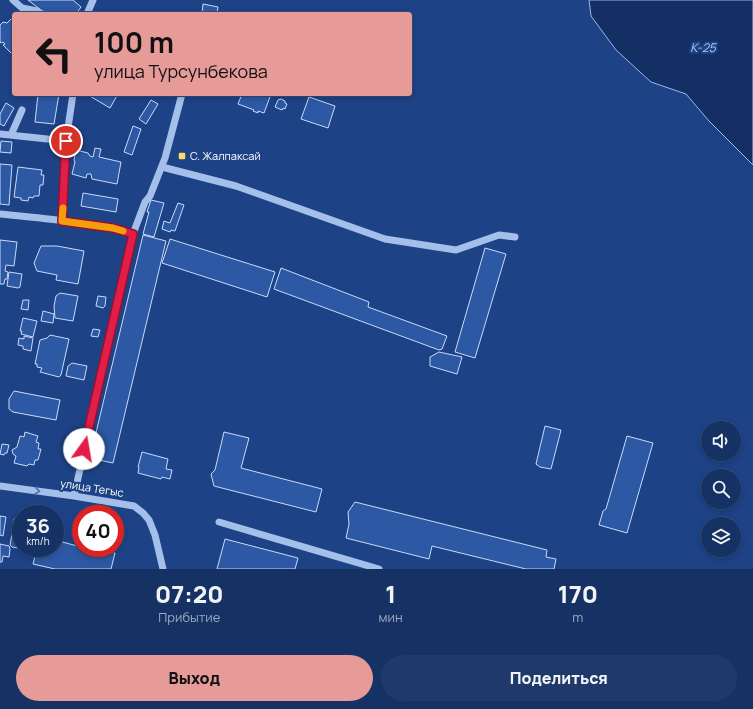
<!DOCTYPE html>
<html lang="ru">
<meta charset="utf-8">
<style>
body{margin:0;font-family:Manrope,sans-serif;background:#1f3a6a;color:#f1f3f6;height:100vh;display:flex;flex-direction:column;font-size:15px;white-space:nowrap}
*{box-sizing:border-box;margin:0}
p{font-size:13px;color:#9eaabf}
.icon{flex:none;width:22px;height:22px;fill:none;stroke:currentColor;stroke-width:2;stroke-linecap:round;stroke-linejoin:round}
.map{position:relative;height:569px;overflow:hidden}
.sheet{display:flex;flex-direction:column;background:#163264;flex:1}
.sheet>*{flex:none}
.banner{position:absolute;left:12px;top:12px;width:400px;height:84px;border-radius:4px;box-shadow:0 2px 6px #0003,0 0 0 1px #354d78;background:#e69b98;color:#111;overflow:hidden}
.fabs{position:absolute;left:701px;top:421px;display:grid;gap:8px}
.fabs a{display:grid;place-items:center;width:40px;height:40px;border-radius:50%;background:#163264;box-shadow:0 2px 6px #0003,0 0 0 1px #354d78;font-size:20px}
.speed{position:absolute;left:12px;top:505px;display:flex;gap:8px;font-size:20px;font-weight:700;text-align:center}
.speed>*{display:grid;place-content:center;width:52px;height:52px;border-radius:50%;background:#163264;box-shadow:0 2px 6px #0003,0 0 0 1px #354d78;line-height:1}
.speed small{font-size:10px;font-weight:400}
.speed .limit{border:6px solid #d22;background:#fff;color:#111}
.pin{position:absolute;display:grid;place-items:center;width:34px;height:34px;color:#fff;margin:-17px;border:2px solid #fff;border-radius:50%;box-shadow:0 1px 4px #0007}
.me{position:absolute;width:44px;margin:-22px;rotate:13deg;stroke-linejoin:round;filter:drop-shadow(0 0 3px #0008)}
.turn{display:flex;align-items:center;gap:14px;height:84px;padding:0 16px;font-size:18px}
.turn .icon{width:52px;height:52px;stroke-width:2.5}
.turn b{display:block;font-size:28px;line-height:34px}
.eta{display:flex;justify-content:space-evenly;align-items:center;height:68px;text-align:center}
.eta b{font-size:24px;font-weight:800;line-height:28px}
.primary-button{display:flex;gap:8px;margin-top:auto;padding:8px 16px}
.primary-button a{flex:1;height:46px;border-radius:24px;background:#e69b98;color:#111;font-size:16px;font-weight:800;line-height:46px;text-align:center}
.primary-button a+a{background:#1f3a6a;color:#f1f3f6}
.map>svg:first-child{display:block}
</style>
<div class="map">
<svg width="753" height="569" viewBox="0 0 753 569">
<rect width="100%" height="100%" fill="#1d4286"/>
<path fill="#132f64" stroke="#98b8ed" d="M589 0H753V165L709 121 686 94 651 82 616 50 591 16Z"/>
<path fill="#2c58a4" stroke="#cadbf8" d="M28 0H73L81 7 76 14H46Z
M203 4 218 7 217 14H202Z
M12 18H14V56L3 45 5 44 3 42 1 43 0 42V25L3 22 7 23Z
M38 94H59L54 124 35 122Z
M88 94H118L110 108 88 95Z
M242 94H271L264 113 258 111V113L253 111 254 110 238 104Z
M309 97 335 106 328 128 301 119Z
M281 99 285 101V103L287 104 285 109 283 108 282 110 275 107 278 100Z
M151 100 158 104 146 124 139 119Z
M6 103 14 108 4 126 0 124V114Z
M133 126 141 129 132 155 124 152Z
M1 141 12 142 11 153 0 152Z
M95 148 101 149 99 157 121 162 117 184 92 179 91 174H87L86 178 72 174 75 162 74 160 76 150 88 153 90 156 93 157Z
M0 164 12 165 9 205 0 204Z
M18 167 42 170 41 175H44L43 185H40L39 196H34L33 198 29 197 28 201 21 200V198L14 197Z
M83 193 118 199 116 212 81 206Z
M151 200 164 203 154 237 143 234 149 212H147Z
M178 203 184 205 175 231 171 230 170 232 162 229 164 221 170 223Z
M143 235 166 241 113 463 90 458Z
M170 239 275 272 267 297 162 263Z
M0 240 17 242 14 266 6 265 5 271 8 272 7 279H5L4 284H0Z
M41 246H57L84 251 78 284 56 280 57 275 37 271 34 263Z
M485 248 506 254 475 358 455 352Z
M281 268 369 302 368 307 447 336 442 349 439 350 274 289Z
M9 272 22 274 20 287 18 288 7 286Z
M60 293 78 296 73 321 55 318 54 306 56 296Z
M98 296 106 297 105 306 103 308 96 306Z
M23 300H29L28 310 21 309Z
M43 311 54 314 53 323 41 321Z
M23 318 37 321 33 337 21 334 22 331H20Z
M93 329 100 330 98 337 91 336Z
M50 335 69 339 61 375 59 377 40 372 42 368 37 367V364H35L40 340 47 338Z
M24 336 33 338 31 351 23 349V346L18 345 19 338 24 339Z
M439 352 462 357 457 374 430 366V357Z
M72 363 87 366 84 380 66 376 68 366Z
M14 391 60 400 56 420 13 412 9 409V399Z
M545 426 561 430 551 469 540 467 536 464Z
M25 432 38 436 36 442 39 443 38 449H41L38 460H35L34 465 29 464 27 466 14 463 16 456 13 454 12 450 17 447 20 436 24 437Z
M224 432 249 438 241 468 322 489 316 512 214 486 211 474 215 470Z
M627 436 653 443 627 533 599 525 603 511 606 509Z
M2 444 9 445 7 453H5L4 455 0 454Z
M142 452 168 459 166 469 172 470 170 479 162 477 161 479 138 473 139 467H138Z
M355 502 547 550 546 557 556 559 554 569H526L432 546 429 559 346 538 349 524 348 512Z
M0 516 6 517 3 536 0 535Z
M14 519 21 520V526L13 524Z
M12 534 20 536 18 548 12 547 10 545Z
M55 537H56L55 540 81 547V548L105 553 107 551 115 553 111 569H55L33 564 37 548H55Z
M225 539 298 558 295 569H217Z
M0 544 9 546 10 549 9 557 3 556 2 562H0Z"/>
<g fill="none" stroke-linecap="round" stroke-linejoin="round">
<path stroke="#a5bfeb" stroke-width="7" d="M13 0 22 8 37 11 42 14
M87 14 93 0
M0 134 66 141
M11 135 22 110
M162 167 236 186 385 239 456 250 499 235 515 237
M0 214C44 219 90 221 133 234
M62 221 66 141 73 94
M0 486 74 496 134 506 143 513 149 520 155 535 163 569
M74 496 133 234 145 202 150 196 165 158 182 94
M219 522 379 569"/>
</g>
<defs><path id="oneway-chevron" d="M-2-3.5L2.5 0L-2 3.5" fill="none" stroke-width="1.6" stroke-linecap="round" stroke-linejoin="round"/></defs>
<use stroke="#4d6ea9" href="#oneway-chevron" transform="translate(37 491) rotate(8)"/>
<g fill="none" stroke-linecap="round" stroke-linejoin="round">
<g stroke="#92132f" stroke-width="10">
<path id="route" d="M66 141 62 221 113 228 133 234 84 449"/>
</g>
<use href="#route" stroke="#e11d48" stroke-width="7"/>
<path stroke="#f59e0b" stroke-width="7" d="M63 208 62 221 113 228 123 231"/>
</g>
<rect fill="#fbdb63" stroke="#1d4286" stroke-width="1.5" x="178" y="152" width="8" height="8" rx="2"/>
<g text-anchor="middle" stroke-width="4" stroke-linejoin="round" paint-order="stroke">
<g font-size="11" fill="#fff" stroke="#1d4286" text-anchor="start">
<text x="190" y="160">С. Жалпаксай</text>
</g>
<g font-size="11" fill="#fff" stroke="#1d4286">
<text transform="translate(92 488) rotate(9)" y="4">улица Тегыс</text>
</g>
<g font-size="12" font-style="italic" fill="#b0c9f2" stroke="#1d4286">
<text x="703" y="52">К-25</text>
</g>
</g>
</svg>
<div class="fabs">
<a><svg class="icon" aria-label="sound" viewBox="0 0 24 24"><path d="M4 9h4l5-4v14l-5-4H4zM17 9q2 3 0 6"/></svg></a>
<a><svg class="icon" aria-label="search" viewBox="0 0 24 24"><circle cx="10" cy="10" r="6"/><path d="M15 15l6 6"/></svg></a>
<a><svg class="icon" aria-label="layers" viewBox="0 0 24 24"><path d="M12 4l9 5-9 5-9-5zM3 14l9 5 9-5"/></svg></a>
</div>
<div class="speed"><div>36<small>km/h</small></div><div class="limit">40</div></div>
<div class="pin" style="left:66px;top:141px;background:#d93025"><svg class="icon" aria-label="arrive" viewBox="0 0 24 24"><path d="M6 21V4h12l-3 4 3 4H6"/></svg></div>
<svg class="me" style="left:84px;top:449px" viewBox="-20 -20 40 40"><circle r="19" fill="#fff"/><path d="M0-13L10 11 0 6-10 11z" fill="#e11d48"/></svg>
<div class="banner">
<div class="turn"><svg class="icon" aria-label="left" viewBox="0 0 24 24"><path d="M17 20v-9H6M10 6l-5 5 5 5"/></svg><div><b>100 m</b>улица Турсунбекова</div></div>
</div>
</div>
<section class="sheet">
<div class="eta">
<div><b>07:20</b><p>Прибытие</p></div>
<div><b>1</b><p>мин</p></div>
<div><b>170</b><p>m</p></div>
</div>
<div class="primary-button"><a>Выход</a><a>Поделиться</a></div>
</section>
